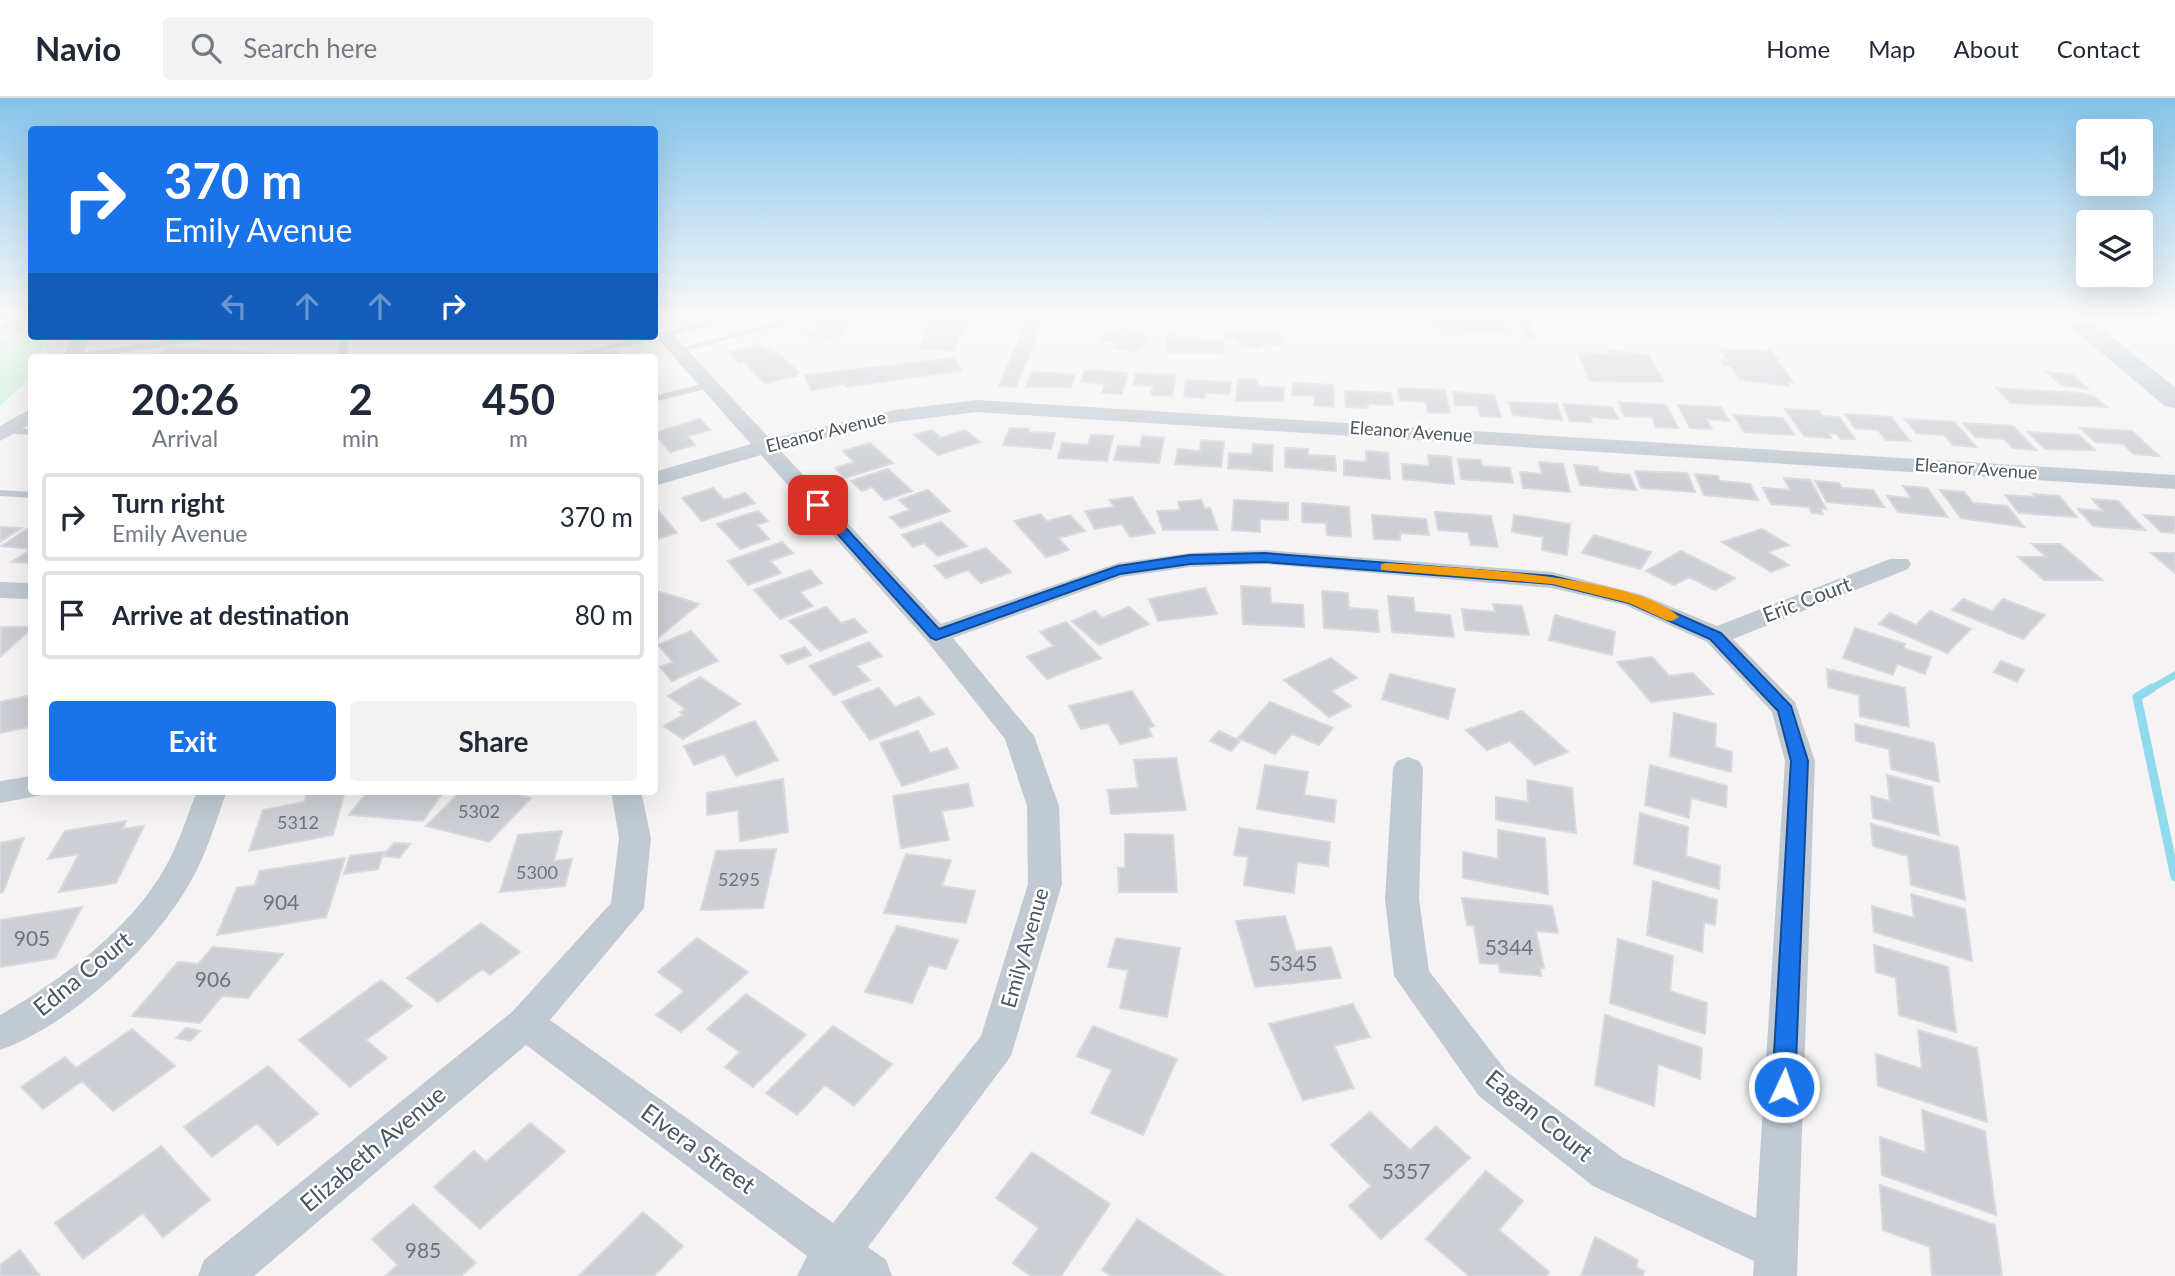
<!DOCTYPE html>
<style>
body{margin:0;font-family:Lato,sans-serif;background:#f2f2f3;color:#1f2937;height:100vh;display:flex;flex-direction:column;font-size:26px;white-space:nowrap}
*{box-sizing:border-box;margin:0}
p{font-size:23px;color:#747a83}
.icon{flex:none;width:38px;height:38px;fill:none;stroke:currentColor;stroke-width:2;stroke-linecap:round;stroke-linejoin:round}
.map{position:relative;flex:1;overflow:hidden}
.details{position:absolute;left:28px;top:256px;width:630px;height:441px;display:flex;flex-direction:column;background:#fff;border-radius:7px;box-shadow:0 7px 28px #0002}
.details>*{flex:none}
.banner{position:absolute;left:28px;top:28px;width:630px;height:214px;border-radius:7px;box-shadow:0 7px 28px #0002;background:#1a73e8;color:#fff;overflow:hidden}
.buttons{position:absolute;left:2076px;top:21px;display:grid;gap:14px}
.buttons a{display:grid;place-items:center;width:77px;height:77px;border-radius:7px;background:#fff;box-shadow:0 7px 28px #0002;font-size:35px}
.pin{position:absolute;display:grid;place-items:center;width:60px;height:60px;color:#fff;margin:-30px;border-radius:14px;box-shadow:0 4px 10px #0006}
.me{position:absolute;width:77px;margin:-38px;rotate:3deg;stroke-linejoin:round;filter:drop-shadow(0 0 5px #0008)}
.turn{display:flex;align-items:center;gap:24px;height:147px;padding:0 21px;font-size:32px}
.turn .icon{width:91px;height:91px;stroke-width:2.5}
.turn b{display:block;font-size:49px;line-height:60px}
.lanes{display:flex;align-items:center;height:66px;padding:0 21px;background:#0003;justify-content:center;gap:35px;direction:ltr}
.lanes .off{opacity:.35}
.eta{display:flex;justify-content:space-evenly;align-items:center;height:119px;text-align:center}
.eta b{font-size:42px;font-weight:700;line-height:49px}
.primary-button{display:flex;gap:14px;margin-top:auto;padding:14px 21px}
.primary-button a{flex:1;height:80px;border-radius:7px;background:#1a73e8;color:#fff;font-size:28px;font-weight:700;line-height:80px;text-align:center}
.primary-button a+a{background:#f2f2f3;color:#1f2937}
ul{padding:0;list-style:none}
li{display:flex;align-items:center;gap:21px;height:88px;margin:0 14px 10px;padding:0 7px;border:4px solid #e0e1e3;border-radius:7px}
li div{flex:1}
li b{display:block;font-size:26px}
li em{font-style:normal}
header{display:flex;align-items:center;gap:42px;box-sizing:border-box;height:98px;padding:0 35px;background:#fff;border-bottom:2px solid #e0e1e3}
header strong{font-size:33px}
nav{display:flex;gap:38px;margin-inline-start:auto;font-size:24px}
.search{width:490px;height:63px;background:#f2f2f3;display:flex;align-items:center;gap:18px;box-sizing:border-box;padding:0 24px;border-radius:7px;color:#747a83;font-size:26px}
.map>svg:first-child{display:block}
</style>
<header>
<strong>Navio</strong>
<div class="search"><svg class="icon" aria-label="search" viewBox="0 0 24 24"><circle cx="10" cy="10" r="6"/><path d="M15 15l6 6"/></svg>Search here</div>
<nav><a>Home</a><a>Map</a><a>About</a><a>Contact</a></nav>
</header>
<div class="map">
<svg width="2175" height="1178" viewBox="0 0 2175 1178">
<rect width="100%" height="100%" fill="#f5f3f3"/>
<path fill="#c3f1d5" d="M31 236 46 240 39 259H32L31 279 0 308V240Z"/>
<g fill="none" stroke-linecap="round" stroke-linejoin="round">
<path stroke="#90daee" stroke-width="7" d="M2149 592 2175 577"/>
<path stroke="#90daee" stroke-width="9" d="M2152 590 2137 599 2175 779"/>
</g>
<path fill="#cdcfd5" stroke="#d7d9de" stroke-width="2" d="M654 220H704V221L654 231Z
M814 220H848L843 227H847L841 237 835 239 809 238 806 237 815 226 810 225Z
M932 220H967L954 253 920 250Z
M1028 220H1044L1016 289 999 288Z
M1073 220H1110L1111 226 1074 227Z
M1429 220H1511L1512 222H1505L1509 234 1431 230Z
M1122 228 1140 234 1137 236 1154 240 1136 253 1112 251 1118 247 1099 241Z
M1256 229 1286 239 1280 242 1286 244 1278 248 1269 245 1254 251 1224 238Z
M1167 237 1223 243 1224 255 1167 254Z
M757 246 774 256 778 255 799 275 795 276 797 278 765 285 743 263 739 265 728 254Z
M169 249 328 259H151Z
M1720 251 1771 253 1793 284H1786L1789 288 1739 281 1731 268H1723L1720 262H1727Z
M616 252 622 259H587L589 258Z
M1607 252 1649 257 1664 284 1590 283 1578 255 1609 256Z
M954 260 962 272 846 289 845 286 811 292 805 277Z
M1085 272 1127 275 1122 296 1102 295 1105 286 1081 284Z
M1032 274 1075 276 1071 289H1026Z
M2047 274 2071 276 2088 291 2061 287Z
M1136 275 1176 277 1172 298 1151 297 1153 288 1133 287Z
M1238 281 1257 282V288L1284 290 1283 303H1236Z
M1186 282 1231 284 1230 296 1205 295 1204 300 1184 298Z
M1293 285 1333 287 1334 309 1314 307V298L1292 297Z
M1398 290 1445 292 1450 315 1428 314 1426 304 1400 302Z
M1996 290 2081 295 2095 299 2107 309 2011 305Z
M1345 293 1391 295 1393 307 1367 306 1368 310 1346 309Z
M1453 294 1494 297 1501 319 1480 318 1478 308 1455 307Z
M1509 304 1557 306 1562 322 1513 317Z
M1619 304 1666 307 1678 330 1656 329 1652 319 1624 318Z
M1563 306 1612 309 1618 321 1590 319 1592 324 1570 323Z
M1678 307 1721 309 1729 323 1706 321 1712 331 1690 330Z
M1785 311 1819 313 1822 318 1839 319 1855 341H1841L1837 336 1828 335 1831 340 1804 338Z
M1845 316 1891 319 1910 343 1886 342 1878 332 1855 330Z
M1734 317 1783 320 1794 337 1744 334Z
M700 321 710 332 688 338 695 347 670 354 654 335Z
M1905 321 1955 324 1976 349 1953 347 1944 337 1916 335Z
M1963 325 2013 328 2036 352 2013 350 2004 341 1975 339Z
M1010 330 1029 331 1028 334 1055 335 1051 351 1003 347Z
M2080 330 2132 333 2159 358 2134 356 2123 346 2095 344Z
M932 332 941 340 965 332 980 344 938 357 914 337Z
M2028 334 2079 337 2095 352 2045 351Z
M1091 337 1113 338 1107 363 1058 360 1062 345 1088 347Z
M1142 338 1164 340 1159 365 1114 362 1118 348 1140 349Z
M1201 342 1224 344 1221 369 1175 366 1178 351 1200 353Z
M870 345 893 365 845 380 835 370 854 364 843 353Z
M1253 346 1273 347 1272 373 1228 370 1229 355 1252 356Z
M1285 350 1308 351V357L1335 358 1336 373 1285 369Z
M1366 353 1388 355 1390 381 1344 377V362L1366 364Z
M1428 357 1451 359 1454 386 1403 381 1402 366 1429 368Z
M1458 361 1481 362 1482 368 1510 370 1513 385 1461 381Z
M1539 364 1563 366 1570 394 1523 390 1520 374 1542 376Z
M1574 367 1598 369 1599 374 1630 377 1636 392 1580 387Z
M888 371 912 393 885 402 872 389 862 393 851 383Z
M1635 373 1687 375 1695 394 1641 390Z
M1695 376 1718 378 1720 383 1750 386 1758 402 1704 397Z
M1784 380 1810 382 1826 411 1820 410 1823 416 1812 415 1809 409 1771 406 1763 390 1790 392Z
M1815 383 1839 385 1842 390 1873 392 1884 409 1827 404Z
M1903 388 1927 390 1948 419 1898 414 1887 398 1911 400Z
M713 390 724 402 745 395 755 405 702 423 682 400Z
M928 392 950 413 901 430 890 419 910 412 899 402Z
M1940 392 1964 394 1973 405 2007 408 2024 429 1961 420Z
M2033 396 2059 398 2077 419 2019 415 2005 397 2035 399Z
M1132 399 1155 435 1130 439 1122 426 1095 431 1085 413 1114 409 1110 402Z
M2092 401 2118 403 2145 432 2093 428 2078 411 2103 413Z
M1201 402 1205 411 1210 410 1218 432H1163L1157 413 1180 412 1178 404Z
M1234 402 1288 405V422L1260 421V434L1232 432Z
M1302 405 1349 409 1351 439 1327 437 1326 425 1302 424Z
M657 411 677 435 654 442V412Z
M758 413 768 423 757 427 769 441 740 451 717 426Z
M1435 414 1491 418 1498 449 1471 447 1468 434 1438 432Z
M1040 416 1047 423 1070 417 1085 433 1058 440 1069 452 1046 459 1014 423Z
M1372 417 1426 421 1429 437 1400 435V442L1374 441Z
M1514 417 1570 426 1567 457 1542 452 1543 439 1512 434Z
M2144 417 2175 419V435L2161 434Z
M941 424 967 448 938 458 924 445 913 449 902 437Z
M0 429 21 430 0 444Z
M29 430H32V465L12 464 31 451 1 448Z
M1762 431 1789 447 1768 454 1789 467 1771 474 1722 444Z
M1594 437 1651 454 1641 471 1582 455Z
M782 444 793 455 770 463 781 475 748 487 728 463Z
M2032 446H2060L2102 482H2044L2018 459H2047Z
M986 450 1011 474 981 485 968 472 946 480 934 468Z
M1681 453 1735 480 1715 492 1689 479 1674 487 1646 473Z
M2151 455H2175V475Z
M810 472 822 485 800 494 813 508 780 521 754 492Z
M1241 488 1270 490 1271 505 1303 507 1304 529 1243 526Z
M1205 490 1217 516 1158 523 1149 501Z
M654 492 699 506 657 541 654 540Z
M1322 493 1348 495 1349 510 1377 512 1379 534 1324 530Z
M1388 498 1413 500 1415 514 1450 517 1454 539 1392 534Z
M1963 501 1992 513 2003 501 2045 517 2023 541 1952 512Z
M1493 506 1522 508 1529 537 1465 532 1462 511 1495 514Z
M826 509 841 525 854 521 867 534 820 553 789 523Z
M1129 509 1149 526 1099 547 1072 523 1095 513 1102 520Z
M1930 513 1971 531 1947 555 1879 526 1890 515 1916 527Z
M1555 517 1615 534 1612 557 1549 542Z
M1066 524 1101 560 1047 581 1027 559 1054 548 1040 534Z
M1 529H32V530L0 559Z
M1855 530 1905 546 1903 550 1931 559 1925 576 1897 566 1893 577 1843 560Z
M691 533 718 563 672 583 660 569 673 564 658 547Z
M869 544 882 558 856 568 870 582 834 597 809 568Z
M805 549 811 557 787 566 781 558Z
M1652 559 1669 578 1693 575 1713 596 1651 604 1617 564Z
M1331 560 1357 580 1331 593 1351 608 1329 619 1284 582Z
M2001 563 2024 572 2017 584 1994 574Z
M1827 571 1905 590 1909 629 1860 618 1859 597 1828 589Z
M1390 576 1455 591 1448 621 1382 601Z
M700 579 740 606 683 641 664 628 683 617 680 614 686 611 668 598Z
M879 590 895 609 919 599 934 616 870 642 842 604Z
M1132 593 1154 628 1148 630 1152 638 1120 646 1108 625 1081 631 1069 608Z
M32 597V621L28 629 0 635V604Z
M1270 604 1333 630 1319 647 1292 636 1275 656 1238 640Z
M1522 613 1568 654 1535 667 1510 643 1487 652 1466 632Z
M1674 615 1716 626 1715 649 1732 654 1731 674 1670 658Z
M755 623 778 662 736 678 724 656 694 667 684 648Z
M1855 626 1934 645 1939 684 1891 671 1889 651 1856 643Z
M918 633 930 655 947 650 958 670 902 688 880 645Z
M1219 633 1240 643 1231 653 1210 643Z
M1176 660 1186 712 1111 716 1108 692 1138 690 1134 662Z
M1265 667 1308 674 1304 697 1336 702 1334 724 1257 711Z
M1650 667 1727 688 1726 709 1691 700 1689 720 1645 707Z
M1887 677 1932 689 1939 737 1873 720 1871 698 1890 703Z
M783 681 788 734 740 743 738 712 707 717V695Z
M1527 682 1572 690 1576 735 1496 722V699L1528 704Z
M968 686 973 708 942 713 949 742 901 750 893 698Z
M308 693H345L333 737 249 753 263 712 304 704Z
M368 693H444L423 723 349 717Z
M461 693H505L531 700 489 744 426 728Z
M1640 715 1688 729 1686 758 1720 768 1719 791 1634 766Z
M126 723 122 731 144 728 116 785 59 794 79 756 48 761 65 733Z
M1871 726 1958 749 1965 802 1911 787 1908 758 1873 748Z
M1239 730 1330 744 1328 768 1297 764 1294 795 1244 787 1248 759 1234 757Z
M1498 732 1545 740 1548 796 1463 780V754L1498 761Z
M562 733 554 763 572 761 565 788 500 794 518 737Z
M1125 736 1173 737 1177 794H1119L1118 770H1125Z
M24 740 3 794 0 795V745Z
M394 745 410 746 399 760 383 758Z
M776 751 763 810 701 812 716 753Z
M384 754 378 771 344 776 350 758Z
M906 756 951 762 942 788 975 793 966 825 884 815Z
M345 760 326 819 217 837 237 790 255 787 260 773Z
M1653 783 1717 802 1715 827 1704 824 1702 854 1647 837Z
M1911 796 1965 811 1972 863 1874 834 1872 808 1914 820Z
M1462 800 1552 808 1558 835 1536 833 1544 870H1540L1541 878 1500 874 1499 866 1480 865 1474 828 1467 827Z
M82 809 55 860 0 869V822Z
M1285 818 1296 853 1331 849 1341 880 1255 889 1236 823Z
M481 825 520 854 490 877 482 871 438 904 407 880Z
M897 828 958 842 946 871 929 867 912 905 865 894Z
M697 840 748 874 681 934 656 917 684 893 658 874Z
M1116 840 1180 850 1167 919 1120 910 1128 872 1108 869Z
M1618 841 1673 858 1670 893 1707 905 1705 936 1610 905Z
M1874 847 1948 869 1956 934 1899 917 1896 880 1876 874Z
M213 849 283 856 248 900 222 898 200 925 132 918 178 864 198 866Z
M381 882 412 908 366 942 387 960 350 989 299 942Z
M746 896 806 937 753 989 725 969 740 954 707 931Z
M1353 906 1370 939 1334 948 1354 990 1303 1002 1269 926Z
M1605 917 1702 950 1700 981 1658 966 1654 1008 1595 987Z
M833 928 892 966 854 1008 825 987 797 1017 766 995Z
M1093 928 1177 961 1143 1037 1091 1015 1112 972 1077 958Z
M186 930 200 933 190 943 176 940Z
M132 931 175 968 113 1013 82 983 43 1011 21 989 65 959 76 970Z
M1918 932 1977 950 1987 1024 1878 988 1876 956 1922 971Z
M268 968 318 1016 278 1047 257 1025 212 1059 184 1029Z
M1922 1012 1985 1033 1996 1117 1882 1077 1880 1039 1926 1055Z
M1370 1014 1410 1052 1436 1028 1470 1060 1381 1141 1349 1108 1371 1088 1331 1047Z
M530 1025 565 1053 480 1131 434 1089 474 1053 486 1064Z
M161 1048 210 1102 163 1139 143 1115 83 1161 55 1125Z
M1032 1054 1110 1106 1061 1178H1031L1013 1165 1039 1130 996 1100Z
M1486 1073 1523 1103 1499 1132 1549 1174 1546 1178H1469L1426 1141Z
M1880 1087 1995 1127 2002 1178H1932L1930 1149 1883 1132Z
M413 1106 476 1165 461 1178H385L398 1167 372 1141Z
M643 1114 683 1148 654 1178H579Z
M1137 1121 1224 1178H1111L1102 1172Z
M1595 1139 1638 1162 1636 1169 1644 1173 1643 1178H1581Z
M20 1152 40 1178H0V1167Z"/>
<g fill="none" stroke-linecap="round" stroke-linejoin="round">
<path fill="#c1cad2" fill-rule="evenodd" d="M708 220H716L714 227 579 259H562L644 238H654V236L707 223Z
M771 220H780L785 226 678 255 673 252 775 225Z
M1520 220H1529L1536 239 1534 241H1528Z
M2007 220H2035V221C2029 225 2013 224 2007 220Z
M194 238 204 240 199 243 93 259H70L75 256Z
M339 238H349L348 259H338Z
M710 284 715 287 713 289 654 304V298Z
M6 330 32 331V337L2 335 1 333Z
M0 392 32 394V400L0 398Z"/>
<path fill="#c1cad2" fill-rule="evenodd" d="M664 232 670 233 770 341 895 312 977 302 2175 377V391L977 314 895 324 779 351 941 526 1118 465 1190 455 1265 452 1552 474 1643 497 1717 528 1890 461H1908L1911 466 1908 471 1733 541 1795 604 1815 663 1797 1178H1753L1754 1163 1593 1088 1479 998 1394 878 1385 801 1393 670 1397 663 1408 659 1419 663 1423 670 1419 801 1429 873 1507 974 1623 1060 1756 1120 1785 663 1772 614 1707 544 1625 507 1552 490 1265 466 1190 469 1122 479 953 540 1034 638 1059 708 1062 786 1011 958 868 1149 886 1162 892 1178H797L807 1158 526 947 254 1178H198L204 1162 512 914 611 805 619 740 611 693H641L651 740 644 810 550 922 833 1125 981 938 1028 786 1027 708 1005 641 927 543 761 357 654 388V374L751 346 658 241 655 237Z
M72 238H90L82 259H64Z
M32 310V325L0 343V328Z
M0 484 32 485V501L0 500Z
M32 678V693H45L43 697 0 705V683Z
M197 693H227C216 723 207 755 191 783 155 848 71 927 0 952V917C62 882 131 831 166 768 179 745 187 718 197 693Z"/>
<path fill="#c1cbd6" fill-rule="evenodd" d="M32 220V234L0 238V224Z
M2060 220H2088L2175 289V310L2165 308Z"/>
</g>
<linearGradient id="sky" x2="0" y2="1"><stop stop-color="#85c3ea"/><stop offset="0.57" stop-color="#fafafa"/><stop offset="1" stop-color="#fafafa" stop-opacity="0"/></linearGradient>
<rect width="2175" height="385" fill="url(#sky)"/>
<path fill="#1a73e8" stroke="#114b97" stroke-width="2" d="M813 404H822L939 531 1118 468 1190 457 1265 455 1552 478 1639 499 1721 535 1791 608 1808 663 1795 989 1791 996 1784 999 1776 996 1772 989 1791 663 1778 613 1710 541 1629 505 1552 486 1265 464 1190 466 1120 476 936 542 931 540 813 409Z"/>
<path fill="#f59e0b" d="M1386 465C1447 469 1639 477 1679 519L1672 523 1666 522 1629 505 1552 486 1381 472V466Z"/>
<g text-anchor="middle" stroke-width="5" stroke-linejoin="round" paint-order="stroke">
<g font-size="18" fill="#4a5661" stroke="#fff">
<text transform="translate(826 334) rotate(-14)" y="6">Eleanor Avenue</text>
<text transform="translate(1411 334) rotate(4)" y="6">Eleanor Avenue</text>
<text transform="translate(1976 371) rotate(4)" y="6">Eleanor Avenue</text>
</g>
<g font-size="18" fill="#6b747e">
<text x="479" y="720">5302</text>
<text x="298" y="731">5312</text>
<text x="537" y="781">5300</text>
<text x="739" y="788">5295</text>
</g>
<g font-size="21" fill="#4a5661" stroke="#fff">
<text transform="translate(1807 502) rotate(-21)" y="7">Eric Court</text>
<text transform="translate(1025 850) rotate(-74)" y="7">Emily Avenue</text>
</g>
<g font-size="21" fill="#6b747e">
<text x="281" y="812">904</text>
<text x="32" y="848">905</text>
<text x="1509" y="857">5344</text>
<text x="1293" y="873">5345</text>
<text x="213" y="889">906</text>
<text x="1406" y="1081">5357</text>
<text x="423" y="1160">985</text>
</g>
<g font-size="24" fill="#4a5661" stroke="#fff">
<text transform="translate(83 876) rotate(-39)" y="8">Edna Court</text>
<text transform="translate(1539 1018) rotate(39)" y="8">Eagan Court</text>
<text transform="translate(373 1051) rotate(-40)" y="8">Elizabeth Avenue</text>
<text transform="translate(698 1051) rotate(36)" y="8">Elvera Street</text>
</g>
</g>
</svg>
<div class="buttons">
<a><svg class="icon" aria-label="sound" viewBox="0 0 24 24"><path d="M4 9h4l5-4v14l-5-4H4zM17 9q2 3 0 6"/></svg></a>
<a><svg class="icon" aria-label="layers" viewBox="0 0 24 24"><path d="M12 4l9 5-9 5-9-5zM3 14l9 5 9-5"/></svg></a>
</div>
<div class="pin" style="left:818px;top:407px;background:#d93025"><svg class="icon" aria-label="arrive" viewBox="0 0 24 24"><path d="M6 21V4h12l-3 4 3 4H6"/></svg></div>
<svg class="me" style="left:1784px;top:989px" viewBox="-20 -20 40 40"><circle r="17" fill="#1a73e8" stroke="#fff" stroke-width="3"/><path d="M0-11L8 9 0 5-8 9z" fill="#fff"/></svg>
<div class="banner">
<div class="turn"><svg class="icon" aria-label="right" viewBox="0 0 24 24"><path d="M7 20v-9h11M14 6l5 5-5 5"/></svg><div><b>370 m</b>Emily Avenue</div></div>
<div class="lanes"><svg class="icon off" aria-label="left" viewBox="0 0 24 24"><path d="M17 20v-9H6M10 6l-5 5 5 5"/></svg><svg class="icon off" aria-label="ahead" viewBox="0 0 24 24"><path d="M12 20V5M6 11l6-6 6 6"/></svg><svg class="icon off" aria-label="ahead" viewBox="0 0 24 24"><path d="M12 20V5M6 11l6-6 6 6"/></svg><svg class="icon" aria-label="right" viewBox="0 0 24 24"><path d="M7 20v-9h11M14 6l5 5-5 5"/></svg></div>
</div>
<section class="details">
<div class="eta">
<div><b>20:26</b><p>Arrival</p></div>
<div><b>2</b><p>min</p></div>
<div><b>450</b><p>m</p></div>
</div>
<ul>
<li><svg class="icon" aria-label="right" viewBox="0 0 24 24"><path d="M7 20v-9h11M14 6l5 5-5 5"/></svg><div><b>Turn right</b><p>Emily Avenue</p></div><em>370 m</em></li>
<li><svg class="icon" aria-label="arrive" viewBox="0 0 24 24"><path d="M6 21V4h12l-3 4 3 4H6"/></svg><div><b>Arrive at destination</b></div><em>80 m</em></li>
</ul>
<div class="primary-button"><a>Exit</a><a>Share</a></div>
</section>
</div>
